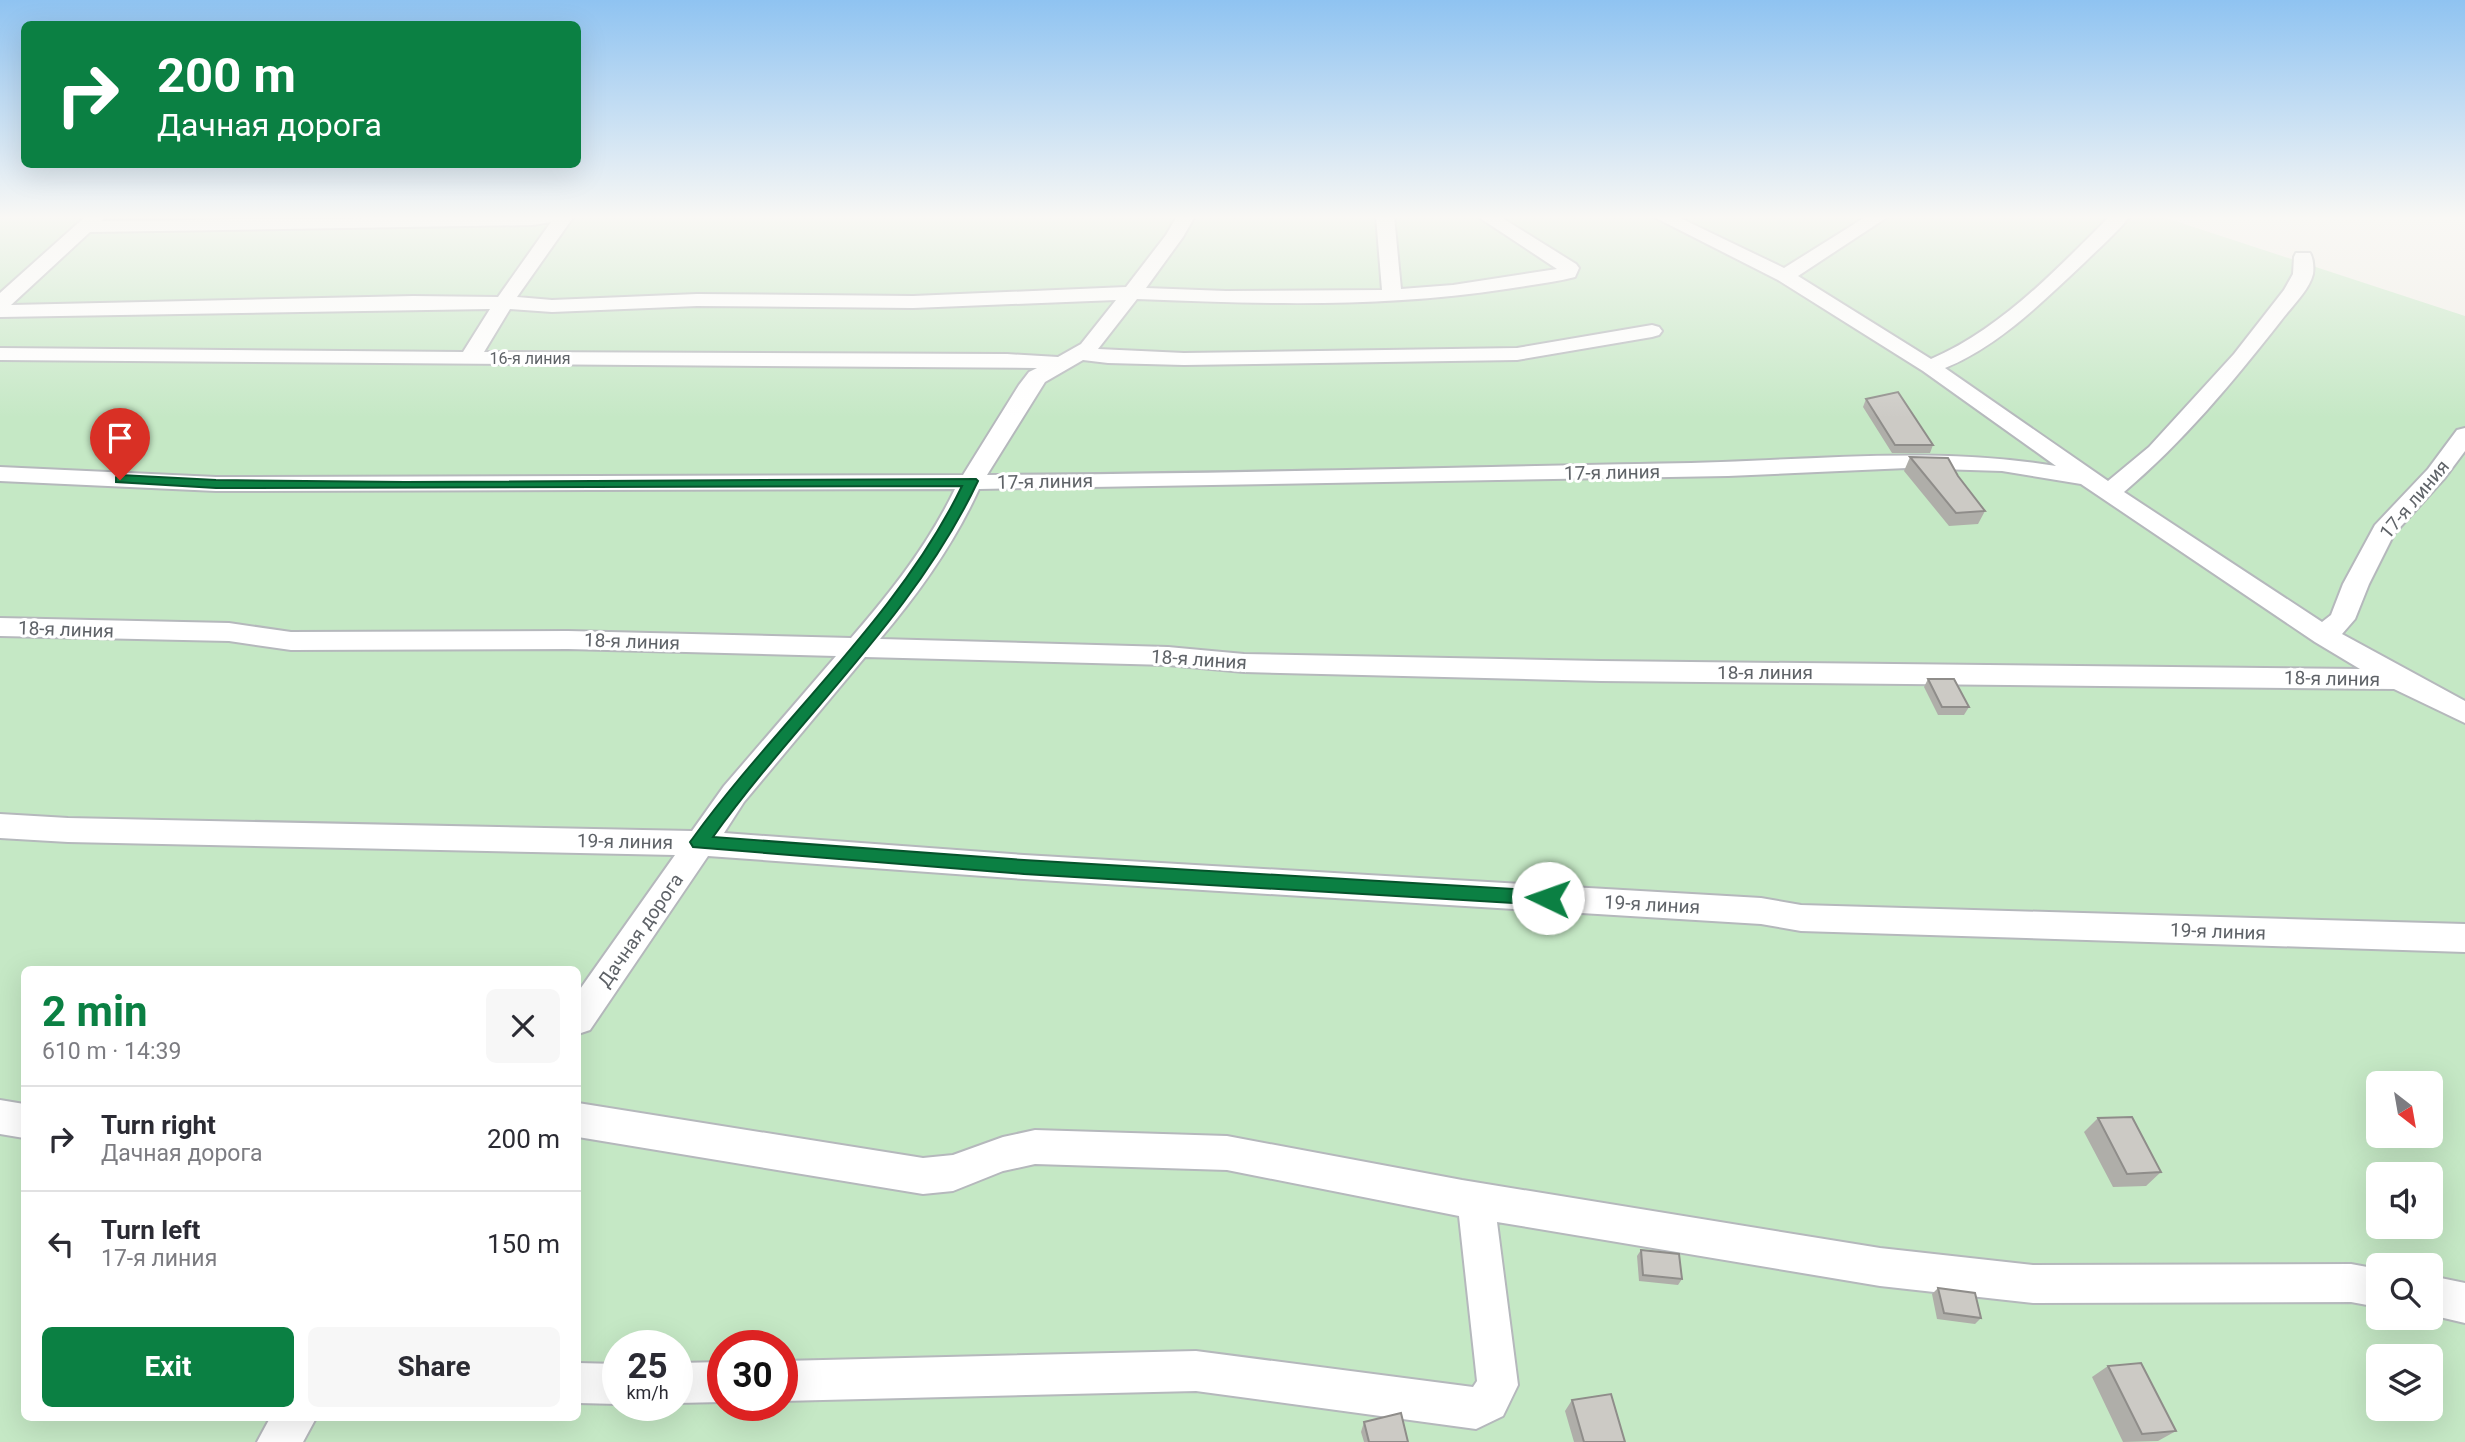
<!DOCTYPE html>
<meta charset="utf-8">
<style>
body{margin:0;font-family:Roboto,sans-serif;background:#f7f7f7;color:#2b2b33;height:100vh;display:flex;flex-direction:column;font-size:26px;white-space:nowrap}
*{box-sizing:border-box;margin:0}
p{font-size:23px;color:#7c7c81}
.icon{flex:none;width:38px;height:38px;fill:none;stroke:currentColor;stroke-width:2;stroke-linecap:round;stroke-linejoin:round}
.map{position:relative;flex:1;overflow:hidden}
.sheet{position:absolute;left:21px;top:966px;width:560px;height:455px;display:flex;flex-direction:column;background:#fff;border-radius:10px;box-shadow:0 7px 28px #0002}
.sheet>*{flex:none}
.hud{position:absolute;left:21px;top:21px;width:560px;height:147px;border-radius:10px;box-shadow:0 7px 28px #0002;background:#0b8043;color:#fff;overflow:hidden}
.needle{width:46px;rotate:149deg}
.controls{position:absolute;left:2366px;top:1071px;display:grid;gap:14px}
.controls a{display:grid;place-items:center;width:77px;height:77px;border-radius:10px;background:#fff;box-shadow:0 7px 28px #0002;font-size:35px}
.speed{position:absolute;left:602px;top:1330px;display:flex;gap:14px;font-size:35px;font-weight:700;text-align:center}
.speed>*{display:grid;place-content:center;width:91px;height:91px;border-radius:50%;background:#fff;box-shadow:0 7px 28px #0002;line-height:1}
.speed small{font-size:18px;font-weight:400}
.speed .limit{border:10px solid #d22;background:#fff;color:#111}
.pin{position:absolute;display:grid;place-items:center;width:60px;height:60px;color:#fff;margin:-72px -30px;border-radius:50% 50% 50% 0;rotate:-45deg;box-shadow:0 0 7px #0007}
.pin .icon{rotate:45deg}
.me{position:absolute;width:77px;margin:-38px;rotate:273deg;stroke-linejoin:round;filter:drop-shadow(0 0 5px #0008)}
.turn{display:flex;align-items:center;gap:24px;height:147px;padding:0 21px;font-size:32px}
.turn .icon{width:91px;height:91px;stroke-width:2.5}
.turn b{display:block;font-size:49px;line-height:60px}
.round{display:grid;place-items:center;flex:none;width:74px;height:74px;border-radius:10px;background:#f7f7f7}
.summary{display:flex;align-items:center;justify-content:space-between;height:119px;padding:0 21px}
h1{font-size:42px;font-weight:700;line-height:52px;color:#0b8043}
.cta{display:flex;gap:14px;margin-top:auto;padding:14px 21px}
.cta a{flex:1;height:80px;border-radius:10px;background:#0b8043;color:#fff;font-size:28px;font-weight:700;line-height:80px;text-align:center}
.cta a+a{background:#f7f7f7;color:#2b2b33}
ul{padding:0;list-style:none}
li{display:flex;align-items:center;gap:21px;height:105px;padding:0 21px;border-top:2px solid #e1e1e2}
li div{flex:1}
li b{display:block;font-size:26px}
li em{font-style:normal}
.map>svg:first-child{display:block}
</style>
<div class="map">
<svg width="2465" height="1442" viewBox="0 0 2465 1442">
<rect width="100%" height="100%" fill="#f1efe8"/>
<path fill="#c5e8c5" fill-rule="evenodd" d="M0 216H2160L2465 316V1442H0ZM24 970H578V1418H24ZM2378 1083H2431V1136H2378ZM2378 1174H2431V1227H2378ZM2378 1265H2431V1318H2378ZM618 1346H677V1405H618ZM723 1346H782V1405H723ZM2378 1356H2431V1409H2378Z"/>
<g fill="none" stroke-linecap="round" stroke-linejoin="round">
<g stroke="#b5b8bc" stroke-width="4">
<path id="minor" d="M86 216H106L102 221 574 216 517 297 552 300 697 294 913 296 1126 287 1166 235 1177 216H1195L1183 237 1146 288 1226 291 1382 290 1376 216H1394L1401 289 1453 285 1557 269 1477 216H1499L1576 264 1579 268 1575 277C1552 283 1529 285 1506 289 1383 308 1261 304 1137 299L1098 349 1184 353 1517 348 1652 325 1659 327 1662 331 1659 335 1652 337 1517 360 1184 365 1108 363 1083 360 1045 382 987 475C1221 474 1456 467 1691 463 1813 460 1934 446 2056 466L1923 371 1778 280 1652 216H1676L1784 268 1867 216H1889L1798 276 1931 359C2000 330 2058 268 2110 216H2130C2117 233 2099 248 2084 263 2042 302 1999 346 1945 368L2108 481 2149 447 2234 354 2284 290 2293 274 2294 257 2296 253H2310C2313 258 2314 267 2313 274 2309 291 2290 308 2280 322 2232 383 2183 442 2124 492L2322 622 2331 615 2343 584 2375 525 2428 469 2457 430 2465 428V451L2444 479 2394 534 2369 584 2355 619 2342 634 2465 701V723L2394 689 1601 681 1244 672 1168 665 865 657 744 802 724 833 1024 855 1761 898 1801 905 2465 924V952L1801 931 1761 924 1024 879 708 856 590 1030 578 1034V992L675 855 68 842 0 838V814L68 818 692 831 724 786 836 656 568 649 291 650 229 641 0 636V618L229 623 291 632 568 631 851 638C891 592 928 545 955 489L216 491 0 481V467L216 477 963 475 1019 385 1029 372 1037 368 0 360V348L463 352 490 309 0 317V293ZM551 222 498 297 413 296 11 305 90 232 533 225ZM1116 300 1081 344 1058 357 1007 354 484 352 510 309 552 312 697 306 913 308ZM1907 468 2002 471 2081 484 2315 642 2360 669 1601 661 1244 654 1168 647 880 639C919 593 954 544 979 489L1728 476Z
M0 1100 24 1104V1138L0 1134Z
M578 1103 923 1158 953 1155 1003 1137 1035 1130 1227 1136 1462 1180 1880 1248 2033 1265 2351 1264 2378 1269V1307L2351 1302 2033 1303 1880 1286 1497 1222 1518 1385 1503 1416 1476 1429 1196 1391 782 1401V1361L1196 1351 1473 1387 1477 1381 1459 1216 1227 1170 1035 1164 1003 1171 953 1191 923 1194 578 1137Z
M2431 1276 2465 1283V1323L2431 1315Z
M723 1362V1402L677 1403V1363Z
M578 1363 618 1364V1404L578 1403Z
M270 1418H316L303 1442H257Z"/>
</g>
<use href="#minor" fill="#fff" fill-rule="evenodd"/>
</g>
<path fill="#afaea9" d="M1866 399 1933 445 1930 453H1892L1863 407Z
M1910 457 1958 476 1985 511 1978 524 1949 526 1904 471Z
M1928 679 1969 707 1964 715H1938L1924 687Z
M2098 1118 2161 1172 2146 1186 2113 1187 2084 1132Z
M1641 1250 1682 1279 1678 1285 1639 1281 1637 1256Z
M1938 1288 1981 1318 1975 1324 1937 1319 1932 1294Z
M2108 1366 2176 1431 2158 1441 2123 1442 2092 1377Z
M1572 1400 1625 1442H1574L1565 1411Z
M1364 1422 1408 1442H1364L1361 1432Z"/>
<path fill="#cccac5" stroke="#8f8d8a" stroke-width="2" d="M1898 392 1933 445H1895L1866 399Z
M1910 457 1948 458 1958 476 1985 511 1956 513Z
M1928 679H1954L1969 707H1942Z
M2132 1117 2161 1172 2127 1174 2098 1118Z
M1641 1250 1679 1254 1682 1279 1643 1275Z
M1938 1288 1975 1293 1981 1318 1944 1313Z
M2141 1363 2176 1431 2142 1434 2108 1366Z
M1611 1394 1625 1442H1584L1572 1400Z
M1401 1413 1408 1442H1369L1364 1422Z"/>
<linearGradient id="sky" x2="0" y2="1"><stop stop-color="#8fc3f1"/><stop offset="0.52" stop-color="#f9f8f5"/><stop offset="1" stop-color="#f9f8f5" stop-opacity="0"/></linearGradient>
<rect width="2465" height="418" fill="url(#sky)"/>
<path fill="#0b8043" stroke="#07532c" stroke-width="2" d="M120 475 216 480 405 482 976 479 978 481C914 617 799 717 713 837L1024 860 1548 891 1554 893 1557 898 1554 903 1548 905 1024 874 693 847 690 842 693 838C779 720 899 616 962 486L216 488 116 482V477Z"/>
<g text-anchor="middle" stroke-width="6" stroke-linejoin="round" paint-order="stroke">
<g font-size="16" fill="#5f6368" stroke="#fff">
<text x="530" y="364">16-я линия</text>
</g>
<g font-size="19" fill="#5f6368" stroke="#fff">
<text transform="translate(1612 472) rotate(-1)" y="7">17-я линия</text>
<text transform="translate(1045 481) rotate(-1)" y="7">17-я линия</text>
<text transform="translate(2414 499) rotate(-50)" y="7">17-я линия</text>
<text transform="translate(66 629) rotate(2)" y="7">18-я линия</text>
<text transform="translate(632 641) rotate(2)" y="7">18-я линия</text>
<text transform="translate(1199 659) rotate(4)" y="7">18-я линия</text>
<text x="1765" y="679">18-я линия</text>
<text transform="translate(2332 678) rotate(1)" y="7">18-я линия</text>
<text transform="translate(625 841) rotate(1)" y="7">19-я линия</text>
<text transform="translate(1652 904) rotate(3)" y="7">19-я линия</text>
<text transform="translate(640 930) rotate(-55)" y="7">Дачная дорога</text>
<text transform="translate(2218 931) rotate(2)" y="7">19-я линия</text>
</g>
</g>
</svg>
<div class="controls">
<a><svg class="needle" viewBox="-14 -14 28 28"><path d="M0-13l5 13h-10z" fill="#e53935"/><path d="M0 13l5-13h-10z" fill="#7c7c81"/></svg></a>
<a><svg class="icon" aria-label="sound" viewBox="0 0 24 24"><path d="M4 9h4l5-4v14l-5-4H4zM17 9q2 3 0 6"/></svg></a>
<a><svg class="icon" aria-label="search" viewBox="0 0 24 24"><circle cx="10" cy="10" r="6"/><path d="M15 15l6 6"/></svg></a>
<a><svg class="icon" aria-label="layers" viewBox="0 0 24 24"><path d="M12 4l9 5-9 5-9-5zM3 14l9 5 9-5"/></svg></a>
</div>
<div class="speed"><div>25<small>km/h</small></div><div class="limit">30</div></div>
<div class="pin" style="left:120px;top:480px;background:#d93025"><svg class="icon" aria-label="arrive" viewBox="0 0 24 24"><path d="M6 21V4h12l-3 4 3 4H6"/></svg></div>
<svg class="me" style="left:1548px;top:898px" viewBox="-20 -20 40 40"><circle r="19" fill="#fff"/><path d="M0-13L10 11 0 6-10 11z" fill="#0b8043"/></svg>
<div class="hud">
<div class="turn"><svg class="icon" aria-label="right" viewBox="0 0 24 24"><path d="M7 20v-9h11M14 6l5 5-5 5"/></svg><div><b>200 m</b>Дачная дорога</div></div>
</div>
<section class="sheet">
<div class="summary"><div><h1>2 min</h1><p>610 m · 14:39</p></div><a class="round"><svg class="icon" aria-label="close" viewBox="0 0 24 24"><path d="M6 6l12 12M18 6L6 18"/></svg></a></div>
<ul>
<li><svg class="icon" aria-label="right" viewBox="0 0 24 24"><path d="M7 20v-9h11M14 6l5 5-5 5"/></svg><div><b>Turn right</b><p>Дачная дорога</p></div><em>200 m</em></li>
<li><svg class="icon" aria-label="left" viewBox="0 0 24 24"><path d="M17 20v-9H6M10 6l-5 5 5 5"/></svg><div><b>Turn left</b><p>17-я линия</p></div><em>150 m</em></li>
</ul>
<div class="cta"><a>Exit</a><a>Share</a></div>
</section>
</div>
